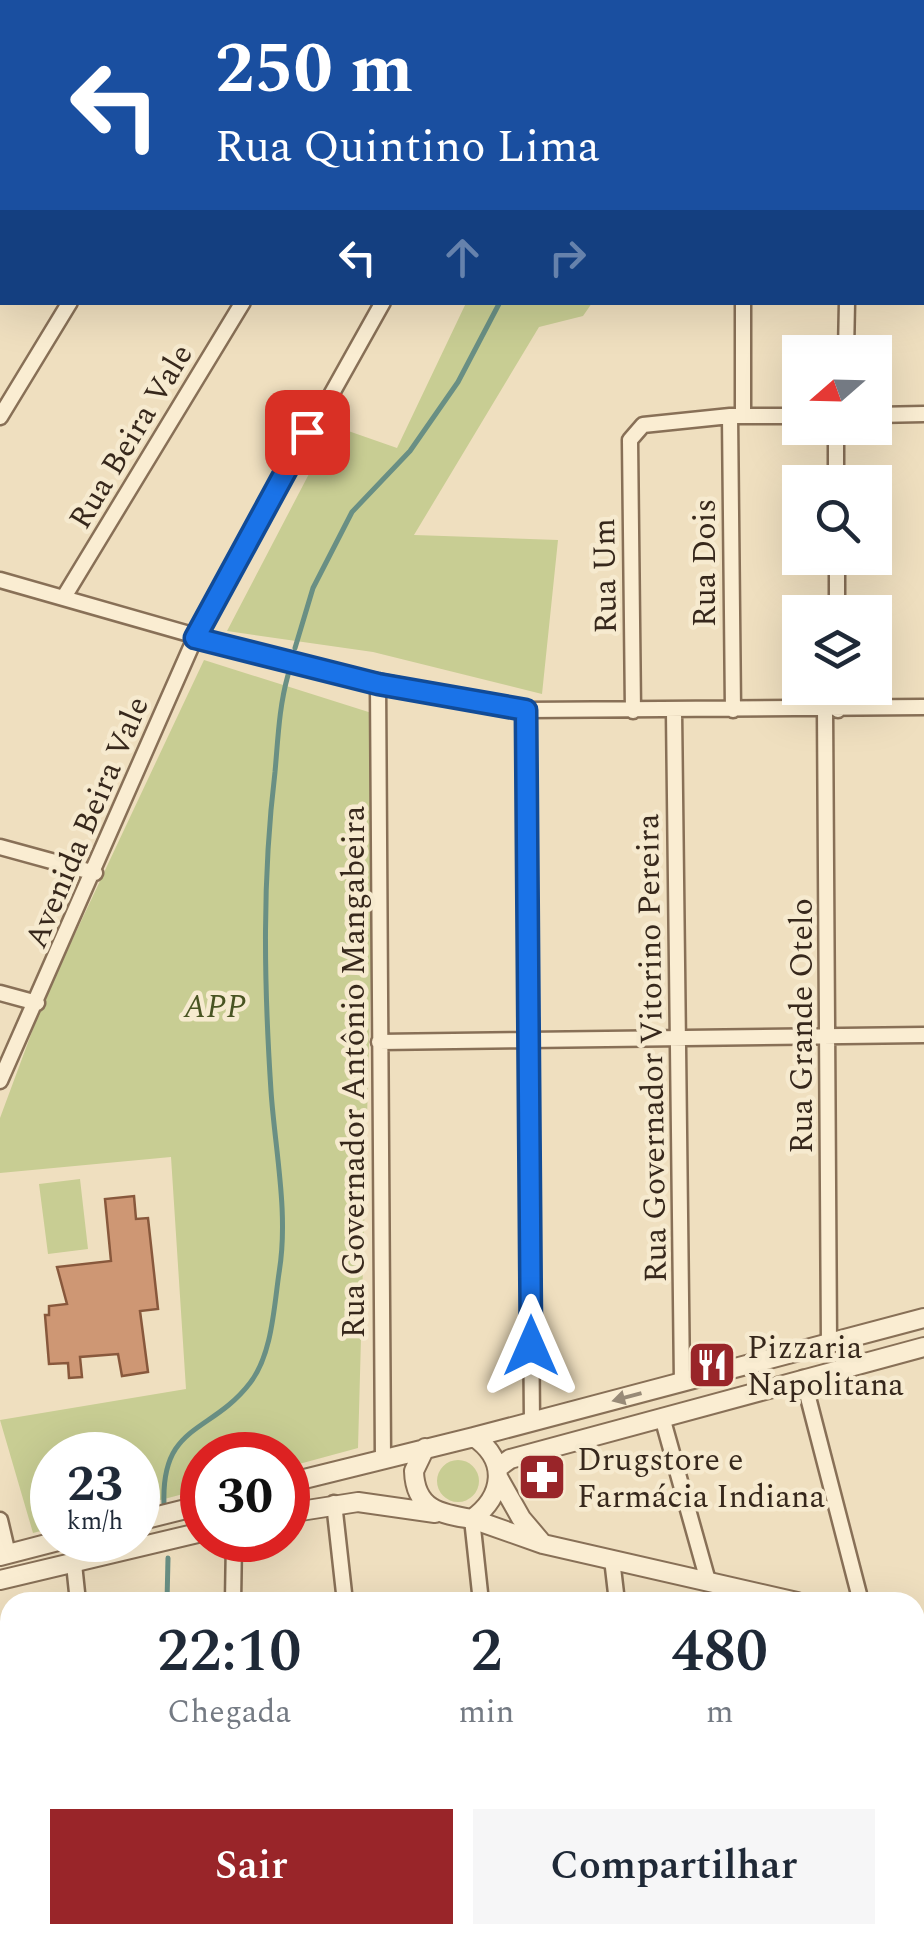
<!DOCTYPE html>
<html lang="pt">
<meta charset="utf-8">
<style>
body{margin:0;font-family:Spectral,serif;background:#f6f6f7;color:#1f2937;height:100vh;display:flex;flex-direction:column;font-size:38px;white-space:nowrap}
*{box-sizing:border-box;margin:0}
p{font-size:32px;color:#747a83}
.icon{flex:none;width:55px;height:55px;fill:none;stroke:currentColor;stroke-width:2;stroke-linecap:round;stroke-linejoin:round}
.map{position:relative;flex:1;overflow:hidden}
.sheet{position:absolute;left:0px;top:1592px;width:925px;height:352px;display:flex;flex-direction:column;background:#fff;border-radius:30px 30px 0 0;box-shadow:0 10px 40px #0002}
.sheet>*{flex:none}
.guide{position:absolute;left:0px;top:0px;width:925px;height:305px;box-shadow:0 10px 40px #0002;background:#1a4fa0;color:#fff;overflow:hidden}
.needle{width:65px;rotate:250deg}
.buttons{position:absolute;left:782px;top:335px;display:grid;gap:20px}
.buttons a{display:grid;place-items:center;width:110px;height:110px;border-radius:0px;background:#fff;box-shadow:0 10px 40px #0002;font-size:50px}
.speed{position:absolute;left:30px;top:1432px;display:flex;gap:20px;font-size:50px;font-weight:700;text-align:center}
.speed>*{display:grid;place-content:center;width:130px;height:130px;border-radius:50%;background:#fff;box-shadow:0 10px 40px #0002;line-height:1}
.speed small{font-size:25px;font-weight:400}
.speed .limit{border:15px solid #d22;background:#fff;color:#111}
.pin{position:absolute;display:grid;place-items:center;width:85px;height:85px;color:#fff;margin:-42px;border-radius:20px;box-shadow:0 5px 15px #0006}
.me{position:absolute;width:110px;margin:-55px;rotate:0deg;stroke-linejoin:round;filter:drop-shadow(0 0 8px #0008)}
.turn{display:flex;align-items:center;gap:35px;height:210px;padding:0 50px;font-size:45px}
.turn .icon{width:130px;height:130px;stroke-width:2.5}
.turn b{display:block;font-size:70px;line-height:85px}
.lanes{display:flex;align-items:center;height:95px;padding:0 50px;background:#0003;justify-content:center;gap:50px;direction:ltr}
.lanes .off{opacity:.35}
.eta{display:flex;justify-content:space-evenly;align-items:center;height:170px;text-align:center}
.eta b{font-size:60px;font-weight:600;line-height:70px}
.cta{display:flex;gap:20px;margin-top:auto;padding:20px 50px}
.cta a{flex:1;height:115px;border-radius:0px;background:#992529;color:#fff;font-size:40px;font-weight:600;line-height:115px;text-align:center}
.cta a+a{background:#f6f6f7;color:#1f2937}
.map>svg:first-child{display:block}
</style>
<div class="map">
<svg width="924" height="1943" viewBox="0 0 924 1943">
<rect width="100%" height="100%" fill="#efdfbf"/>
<path fill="#c8cd93" d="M466 303H592L583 316 539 327 414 535 558 540 542 694 373 652 227 631 334 426 397 448Z
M204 660 378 715 358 1448 288 1467V1455H202V1489L138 1506V1455H52V1528L33 1533 0 1420 186 1389 171 1157 0 1173V1118L43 1002Z
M80 1179 88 1249 48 1254 39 1184Z
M437 1481a21 21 0 1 1 42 0a21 21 0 1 1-42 0Z"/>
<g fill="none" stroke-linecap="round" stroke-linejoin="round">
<path stroke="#698f84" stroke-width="5" d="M731 2 733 0
M295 648 313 588 352 512 410 451 458 382 500 302
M164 1504C161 1423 211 1434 250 1383 272 1355 274 1307 279 1273 289 1214 275 1150 271 1091 264 984 262 879 275 772 278 739 279 707 288 675
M167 1602 168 1558
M99 1935V1943"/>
</g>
<path fill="#ce9774" stroke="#88583c" stroke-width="2.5" d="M134 1196 136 1219 148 1218 158 1309 140 1311 148 1372 122 1376 118 1354 80 1357 82 1377 69 1378 68 1363 49 1364 45 1315H49V1306L67 1304 57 1267 111 1261 105 1199Z"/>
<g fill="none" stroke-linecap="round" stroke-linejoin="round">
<g stroke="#887057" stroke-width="19">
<path id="minor" d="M40 0 44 2
M79 2 81 0
M258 2 260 0
M429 2 431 0
M579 2 581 0
M922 275H924
M846 352 847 302
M743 415V302
M875 415 924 414
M730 416 733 710
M0 417 70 302
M836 428V482
M837 558V612
M0 580 305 667 526 710 924 707
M64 597 243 302
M378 684 383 1459
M838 688V710
M825 709 829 1343
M526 710 532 1422
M633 711 630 440 643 425 730 416H800
M674 712 682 1382
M0 847 95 873
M0 993 37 1003
M379 1042 924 1035
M0 1081 195 638 383 302
M803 1378 861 1602
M662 1417 708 1581
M334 1503 345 1602
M472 1519 481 1602
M0 1520 8 1554
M612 1559 617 1602
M74 1564 78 1602
M233 1602 234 1540
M915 1696 924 1692
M0 1828 10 1823
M382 1935 383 1943
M516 1935 517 1943
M655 1935 656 1943
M838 1935 839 1943
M227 1943V1935"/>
</g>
<g stroke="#887057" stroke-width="22">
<path id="tertiary" d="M474 1437 924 1318
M499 1467 510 1459 924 1347
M499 1479 521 1518 543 1544
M288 1483 474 1437C508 1460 504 1496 472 1519 440 1514 415 1509 414 1471L425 1448
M288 1513 358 1502 435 1513
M472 1519 543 1544 797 1602
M138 1521 202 1505
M0 1556 62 1540
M0 1580 202 1532
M915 1633 924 1635"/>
</g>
<use href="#minor" stroke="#faedd2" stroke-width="14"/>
<use href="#tertiary" stroke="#faedd2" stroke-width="18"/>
</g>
<defs><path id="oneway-solid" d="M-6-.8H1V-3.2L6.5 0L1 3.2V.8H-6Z" transform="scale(2.5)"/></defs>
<use fill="#988a77" href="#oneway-solid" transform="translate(627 1397) rotate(165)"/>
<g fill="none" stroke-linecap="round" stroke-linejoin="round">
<g stroke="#114b97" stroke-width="25">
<path id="route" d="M307 432 195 638 378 684 526 710 531 1346"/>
</g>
<use href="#route" stroke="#1a73e8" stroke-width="18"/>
</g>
<defs>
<g id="restaurant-square" transform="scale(2.5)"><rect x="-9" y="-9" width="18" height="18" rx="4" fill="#992529" stroke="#f6eacf"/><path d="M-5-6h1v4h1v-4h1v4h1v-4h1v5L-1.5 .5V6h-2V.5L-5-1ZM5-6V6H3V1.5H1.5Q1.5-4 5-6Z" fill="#fff"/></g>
<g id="pharmacy-square" transform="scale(2.5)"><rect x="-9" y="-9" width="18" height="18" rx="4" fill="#992529" stroke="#f6eacf"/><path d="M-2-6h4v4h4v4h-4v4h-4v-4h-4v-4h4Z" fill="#fff"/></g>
</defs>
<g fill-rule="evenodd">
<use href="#restaurant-square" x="712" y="1365"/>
<use href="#pharmacy-square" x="542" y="1477"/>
</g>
<g text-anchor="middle" stroke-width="9" stroke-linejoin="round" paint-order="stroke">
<g font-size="32" fill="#37281c" stroke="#f6eacf">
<text transform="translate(130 436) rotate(-59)" y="11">Rua Beira Vale</text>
<text transform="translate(704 563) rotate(-90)" y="11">Rua Dois</text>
<text transform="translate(604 576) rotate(-91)" y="11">Rua Um</text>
<text transform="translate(86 822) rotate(-67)" y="11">Avenida Beira Vale</text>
<text transform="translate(801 1026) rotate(-90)" y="11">Rua Grande Otelo</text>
<text transform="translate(651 1048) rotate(-91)" y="11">Rua Governador Vitorino Pereira</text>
<text transform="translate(353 1072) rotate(-90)" y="11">Rua Governador Antônio Mangabeira</text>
</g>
<g font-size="32" font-style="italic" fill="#495422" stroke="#f6eacf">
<text x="215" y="1017">APP</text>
</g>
<g font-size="32" fill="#37281c" stroke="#f6eacf" text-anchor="start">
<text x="747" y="1358">Pizzaria<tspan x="747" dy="37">Napolitana</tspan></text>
<text x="577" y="1470">Drugstore e<tspan x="577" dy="37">Farmácia Indiana</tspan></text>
</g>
</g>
</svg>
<div class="buttons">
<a><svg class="needle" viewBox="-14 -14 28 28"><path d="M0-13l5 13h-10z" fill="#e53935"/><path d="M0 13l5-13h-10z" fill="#747a83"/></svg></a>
<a><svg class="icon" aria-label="search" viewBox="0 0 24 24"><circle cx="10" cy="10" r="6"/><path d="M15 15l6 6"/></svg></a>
<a><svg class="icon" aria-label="layers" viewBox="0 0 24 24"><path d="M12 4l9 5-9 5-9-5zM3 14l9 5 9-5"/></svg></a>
</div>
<div class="speed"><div>23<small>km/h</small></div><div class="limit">30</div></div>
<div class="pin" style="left:307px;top:432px;background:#d93025"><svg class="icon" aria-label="arrive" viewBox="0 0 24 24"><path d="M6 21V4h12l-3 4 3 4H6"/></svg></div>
<svg class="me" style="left:531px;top:1346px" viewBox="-20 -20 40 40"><path d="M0-17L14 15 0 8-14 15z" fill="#1a73e8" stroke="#fff" stroke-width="4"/></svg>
<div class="guide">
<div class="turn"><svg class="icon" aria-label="left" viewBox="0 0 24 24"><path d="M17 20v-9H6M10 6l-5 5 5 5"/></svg><div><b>250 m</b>Rua Quintino Lima</div></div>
<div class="lanes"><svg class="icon" aria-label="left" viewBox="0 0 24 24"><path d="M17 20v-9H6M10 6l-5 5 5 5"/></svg><svg class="icon off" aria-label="ahead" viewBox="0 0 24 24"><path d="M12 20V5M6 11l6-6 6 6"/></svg><svg class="icon off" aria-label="right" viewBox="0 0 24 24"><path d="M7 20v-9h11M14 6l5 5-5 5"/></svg></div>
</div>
<section class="sheet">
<div class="eta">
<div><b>22:10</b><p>Chegada</p></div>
<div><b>2</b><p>min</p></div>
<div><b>480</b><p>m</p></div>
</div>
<div class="cta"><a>Sair</a><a>Compartilhar</a></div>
</section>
</div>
